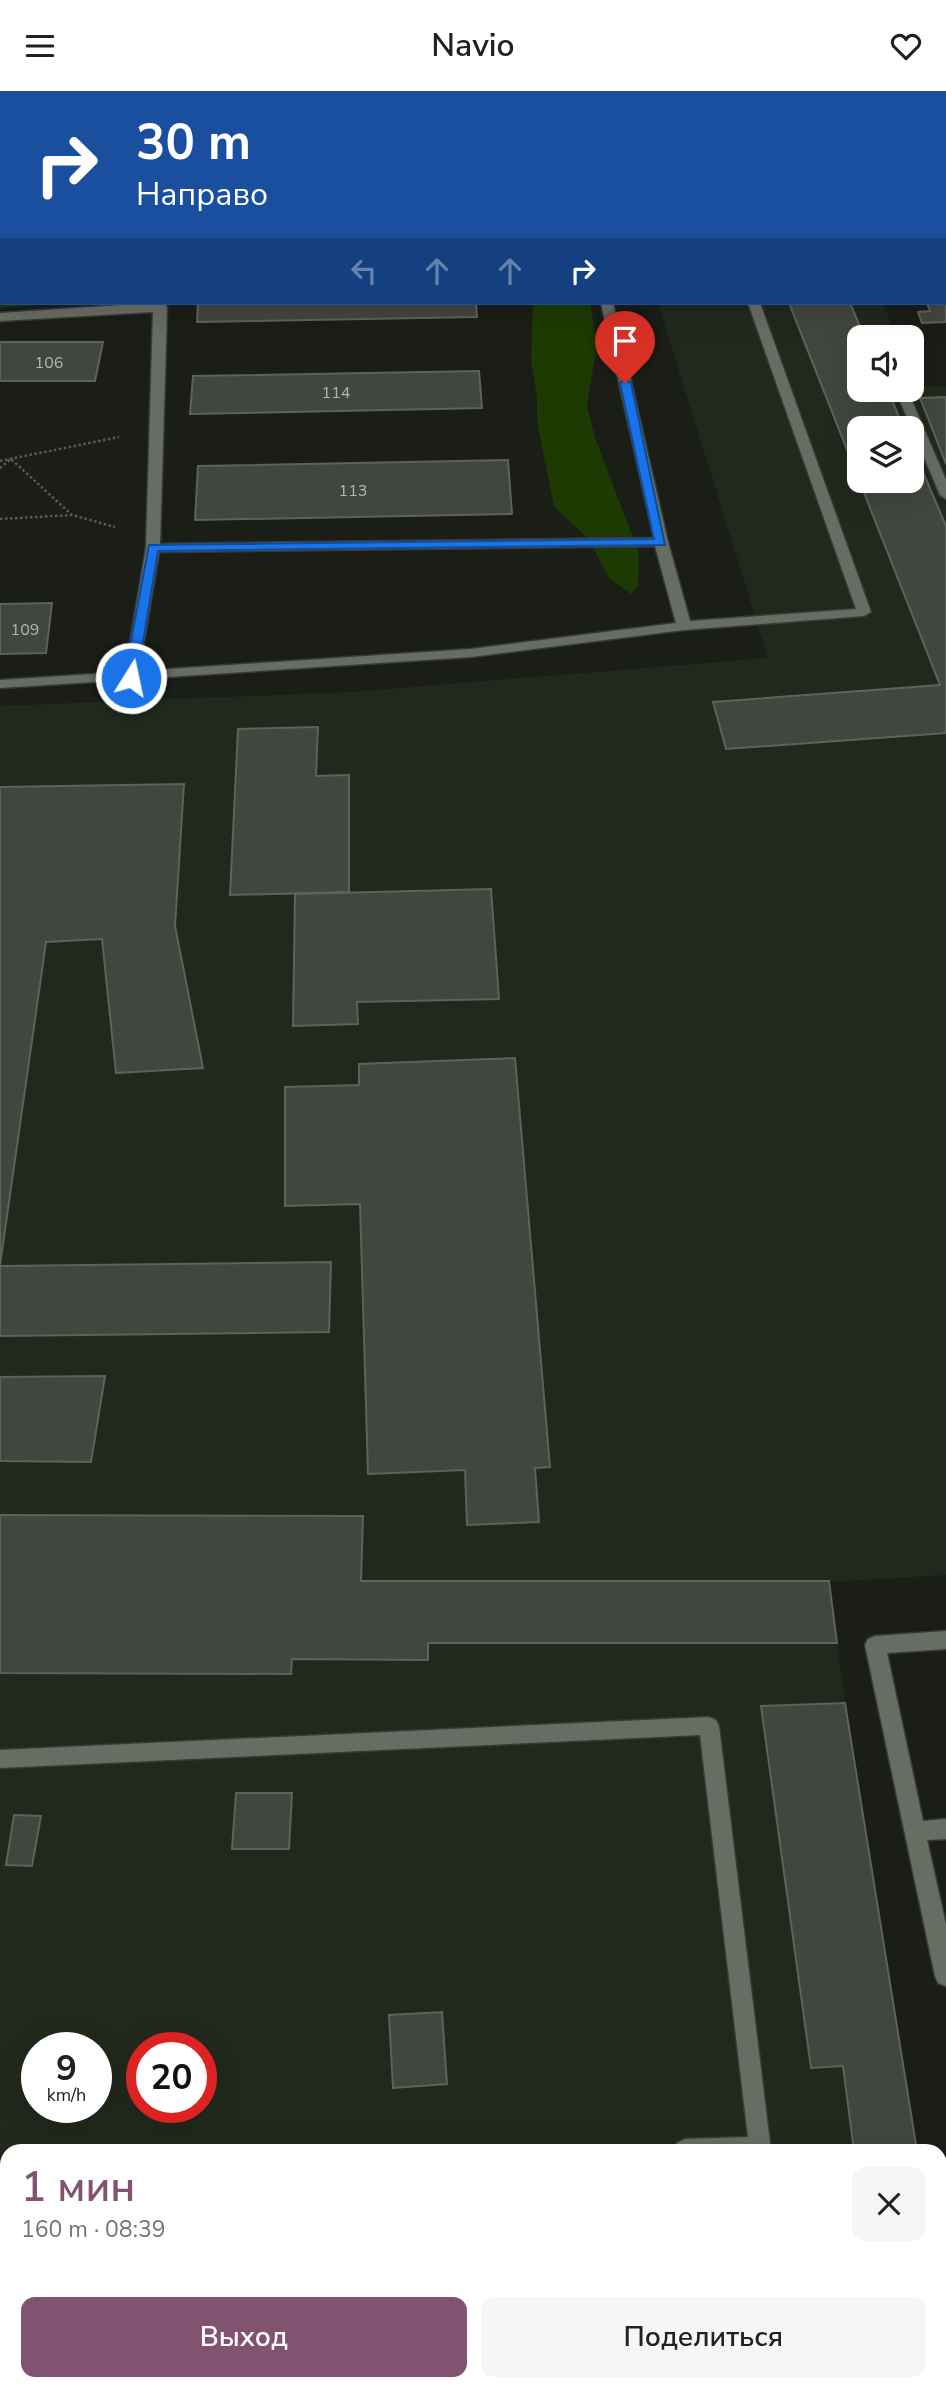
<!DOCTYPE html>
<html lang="ru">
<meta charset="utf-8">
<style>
body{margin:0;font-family:"Nunito Sans",sans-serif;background:#f6f6f6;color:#202124;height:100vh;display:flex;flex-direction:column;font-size:26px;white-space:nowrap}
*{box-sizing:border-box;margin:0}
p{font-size:23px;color:#757577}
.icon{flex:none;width:38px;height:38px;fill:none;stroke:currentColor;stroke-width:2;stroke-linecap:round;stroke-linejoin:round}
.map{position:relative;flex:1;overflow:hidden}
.sheet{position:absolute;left:0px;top:2053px;width:947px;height:247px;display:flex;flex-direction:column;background:#fff;border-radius:21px 21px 0 0;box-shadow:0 7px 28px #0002}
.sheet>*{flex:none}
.guide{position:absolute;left:0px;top:0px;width:947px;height:214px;box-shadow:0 7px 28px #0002;background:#1a4fa0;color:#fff;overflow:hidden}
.tools{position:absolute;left:847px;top:234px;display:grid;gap:14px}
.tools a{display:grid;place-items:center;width:77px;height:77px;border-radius:14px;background:#fff;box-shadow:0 7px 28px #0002;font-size:35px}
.speed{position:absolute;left:21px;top:1941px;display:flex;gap:14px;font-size:35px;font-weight:700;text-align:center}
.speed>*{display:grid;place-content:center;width:91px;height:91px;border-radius:50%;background:#fff;box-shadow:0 7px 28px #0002;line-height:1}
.speed small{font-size:18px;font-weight:400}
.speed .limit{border:10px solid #d22;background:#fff;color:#111}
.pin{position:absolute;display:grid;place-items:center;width:60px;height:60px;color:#fff;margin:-72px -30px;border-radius:50% 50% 50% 0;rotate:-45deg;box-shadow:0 0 7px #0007}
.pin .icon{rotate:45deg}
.me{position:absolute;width:77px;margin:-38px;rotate:10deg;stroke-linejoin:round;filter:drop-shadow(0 0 5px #0008)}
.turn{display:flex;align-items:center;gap:24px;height:147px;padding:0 21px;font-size:32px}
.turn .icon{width:91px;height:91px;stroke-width:2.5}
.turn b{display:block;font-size:49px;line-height:60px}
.lanes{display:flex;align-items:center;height:66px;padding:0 21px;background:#0003;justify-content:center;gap:35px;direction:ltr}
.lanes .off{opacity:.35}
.round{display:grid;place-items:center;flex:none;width:74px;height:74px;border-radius:14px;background:#f6f6f6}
.head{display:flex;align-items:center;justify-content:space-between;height:119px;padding:0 21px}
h1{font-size:42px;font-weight:600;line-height:52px;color:#815370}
.primary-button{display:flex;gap:14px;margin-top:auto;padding:14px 21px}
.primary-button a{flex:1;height:80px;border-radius:14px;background:#815370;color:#fff;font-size:28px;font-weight:600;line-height:80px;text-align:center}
.primary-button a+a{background:#f6f6f6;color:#202124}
header{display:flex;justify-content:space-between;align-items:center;height:91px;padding:0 21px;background:#fff;font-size:32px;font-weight:600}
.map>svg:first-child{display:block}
</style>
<header><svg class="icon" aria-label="menu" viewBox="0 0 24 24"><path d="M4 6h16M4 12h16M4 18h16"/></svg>Navio<svg class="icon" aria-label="heart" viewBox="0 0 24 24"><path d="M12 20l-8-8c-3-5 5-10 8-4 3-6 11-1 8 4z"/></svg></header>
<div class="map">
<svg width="946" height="2299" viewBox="0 0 946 2299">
<rect width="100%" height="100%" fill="#1a1e17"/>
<path fill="#21291d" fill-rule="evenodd" d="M658 212H882L898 247H859V299H912V279L919 296 946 295V1484L829 1491 845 1612 917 2060H7V2292H940V2200L946 2224V2299H0V615L352 601 768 567ZM859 338H912V390H859ZM37 1956H96V2016H37ZM142 1956H201V2016H142Z"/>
<path fill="#1d3a02" d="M0 0H133L2 2V212H56L0 217Z
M533 212H590L597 253 587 314 595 347 639 462 638 494 631 503 609 487 589 449 554 415 537 332V305L531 271Z"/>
<path fill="#41463e" stroke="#5d625a" stroke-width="2" d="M946 205V231L922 232 918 221 930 220 927 212H945Z
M198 212H476L477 226 197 231Z
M789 212H850L865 247H859V299H888L904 338H859V390H912V355L946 435V642L726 658 713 611 940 594Z
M0 251H103L95 290H0Z
M479 280 482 317 190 323 193 285Z
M946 306V373L920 307Z
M508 369 512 423 195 429 198 375Z
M52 512 46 562 0 563V513Z
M318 636 316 685 349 684V801L230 804 238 638Z
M184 693 175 835 203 977 116 982 102 848 46 851 0 1174V696Z
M491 798 499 908 357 911 358 933 293 935 295 803Z
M515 967 550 1376 535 1377 539 1431 467 1434 465 1379 368 1383 360 1113 285 1115V996L359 994V973Z
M331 1171 329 1241 0 1245V1175Z
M105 1285 91 1371 0 1370V1286Z
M0 1424 363 1425 361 1490H829L837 1552H428V1569L292 1568 291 1583 0 1582Z
M845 1612 917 2060H854L843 1975 811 1977 761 1615Z
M236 1702H292L289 1758H232Z
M14 1724 41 1725 32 1775 6 1774Z
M442 1921 447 1993 393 1997 389 1924Z
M7 2159V2251H0V2160Z"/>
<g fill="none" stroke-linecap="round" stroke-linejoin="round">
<g stroke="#373b36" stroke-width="3">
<path id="minor" d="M141 0H151V2H141Z
M549 0H559L560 2H550Z
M673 0H683V2H673Z
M153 212H165L167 217 160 453 654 447 601 212H613L668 451 690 530 856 518 748 212H760L871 521 864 525 684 539 471 566 137 588 131 591 125 589 0 597V589L125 581 146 457 153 221 0 230V222ZM655 455 676 532 471 558 139 580 159 461Z
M899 300 909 303 946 389V408L940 404 897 303Z
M946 1540V1558L887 1562 923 1730 946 1728V1748L927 1749 946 1834V1895L938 1892 935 1885 865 1554 868 1548 875 1545Z
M709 1626 716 1629 719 1635 771 2060H674L677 2052 685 2048 748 2046 700 1644 0 1677V1659Z
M0 2073H7V2097H0Z
M940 2278H946V2299H932L929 2292H940Z
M705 2292H893L890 2299H703Z"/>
</g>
<path stroke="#585c56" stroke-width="2.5" stroke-dasharray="2.5 2.5" stroke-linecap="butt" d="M0 370 119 346
M0 377 11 368 72 424
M0 428 72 424 115 436"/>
<use href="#minor" fill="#686d64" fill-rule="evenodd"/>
</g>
<path fill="#1a73e8" stroke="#114b97" stroke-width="2" d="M625 288 631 292 665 454 158 460 137 587 131 591 124 587 149 454 654 448 620 292Z"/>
<g text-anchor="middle" stroke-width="7" stroke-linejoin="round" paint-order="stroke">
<g font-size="16" fill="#b2b6b0">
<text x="49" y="277">106</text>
<text x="336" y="307">114</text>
<text x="353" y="405">113</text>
<text x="25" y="544">109</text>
</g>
</g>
</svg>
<div class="tools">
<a><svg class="icon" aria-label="sound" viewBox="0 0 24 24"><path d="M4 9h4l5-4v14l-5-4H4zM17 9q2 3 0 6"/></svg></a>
<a><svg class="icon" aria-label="layers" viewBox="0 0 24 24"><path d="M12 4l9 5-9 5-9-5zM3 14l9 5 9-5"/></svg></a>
</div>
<div class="speed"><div>9<small>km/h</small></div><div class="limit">20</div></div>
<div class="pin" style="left:625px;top:292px;background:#d93025"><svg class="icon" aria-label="arrive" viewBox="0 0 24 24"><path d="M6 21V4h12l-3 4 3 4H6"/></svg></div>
<svg class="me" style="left:131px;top:587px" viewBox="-20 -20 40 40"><circle r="17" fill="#1a73e8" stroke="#fff" stroke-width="3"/><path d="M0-11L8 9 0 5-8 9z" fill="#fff"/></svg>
<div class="guide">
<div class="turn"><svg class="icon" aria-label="right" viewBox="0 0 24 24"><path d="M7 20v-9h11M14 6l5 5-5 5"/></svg><div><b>30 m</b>Направо</div></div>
<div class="lanes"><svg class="icon off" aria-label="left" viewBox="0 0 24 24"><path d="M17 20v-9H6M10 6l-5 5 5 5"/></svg><svg class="icon off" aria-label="ahead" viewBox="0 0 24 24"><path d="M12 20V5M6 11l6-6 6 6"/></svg><svg class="icon off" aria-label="ahead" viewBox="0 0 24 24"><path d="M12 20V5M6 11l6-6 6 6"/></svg><svg class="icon" aria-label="right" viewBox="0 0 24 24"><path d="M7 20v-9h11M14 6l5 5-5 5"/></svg></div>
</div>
<section class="sheet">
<div class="head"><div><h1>1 мин</h1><p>160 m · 08:39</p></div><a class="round"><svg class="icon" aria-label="close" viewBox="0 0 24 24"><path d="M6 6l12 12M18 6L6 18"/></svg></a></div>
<div class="primary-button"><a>Выход</a><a>Поделиться</a></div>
</section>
</div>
